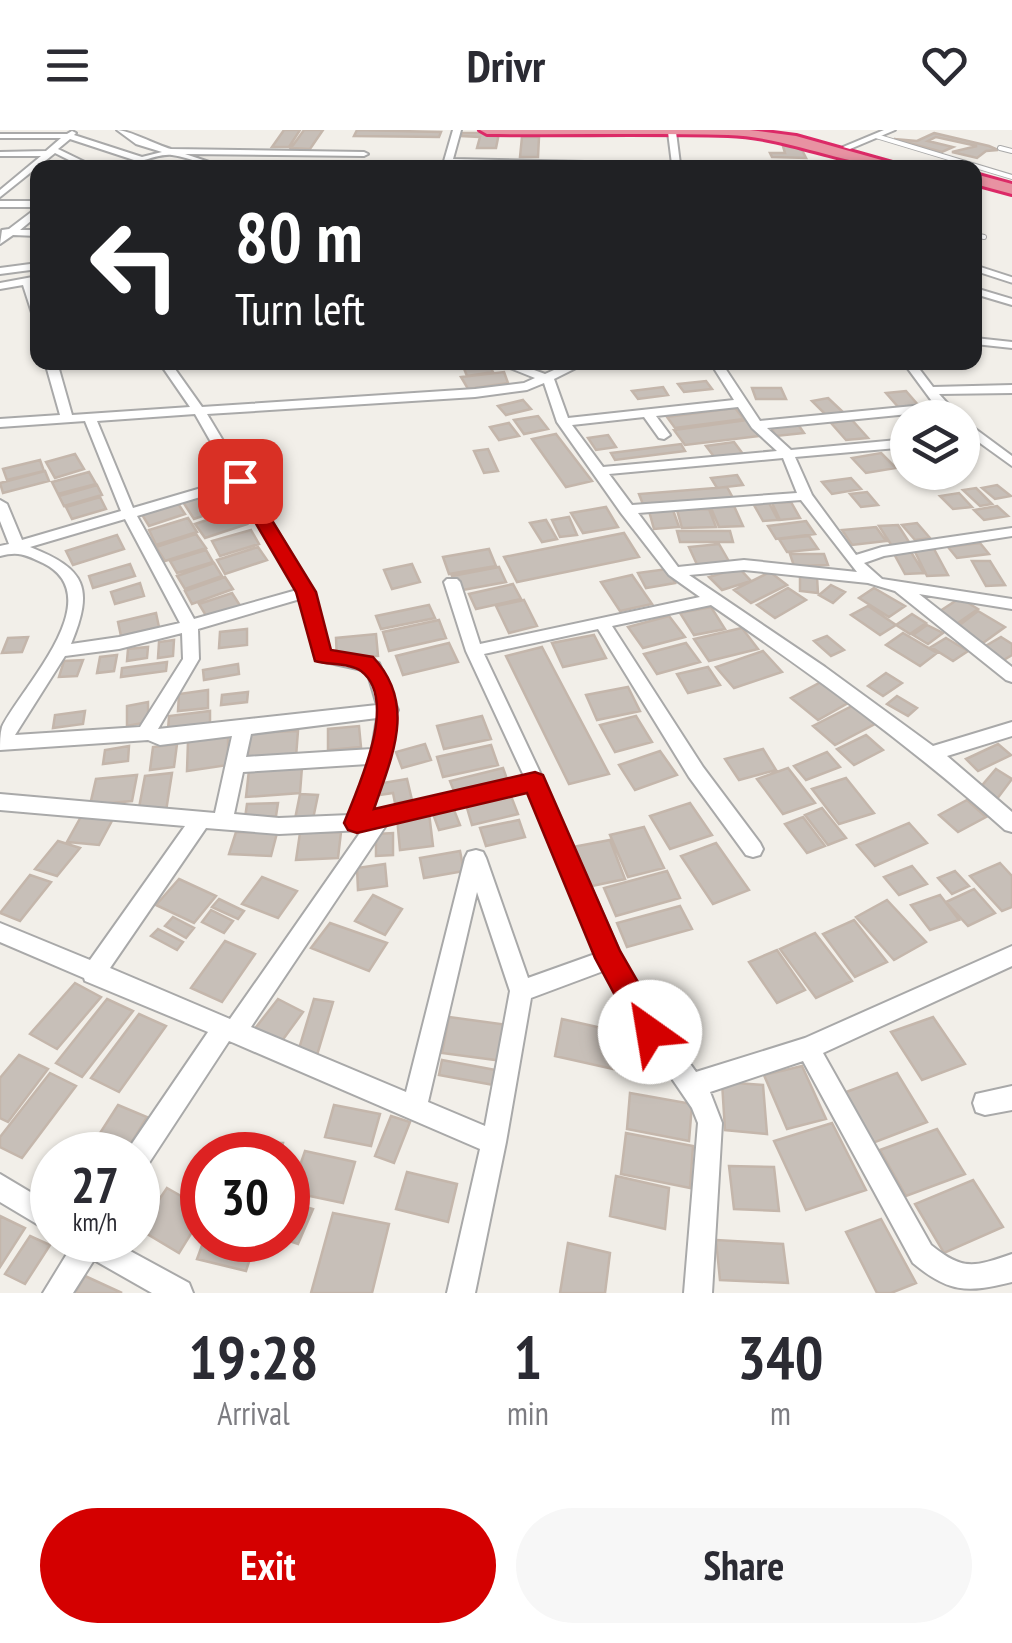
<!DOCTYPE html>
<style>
body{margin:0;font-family:"PT Sans Narrow",sans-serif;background:#f7f7f7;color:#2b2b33;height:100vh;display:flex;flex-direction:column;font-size:38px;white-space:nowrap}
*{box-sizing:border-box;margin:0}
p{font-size:32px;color:#7c7c81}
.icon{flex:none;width:55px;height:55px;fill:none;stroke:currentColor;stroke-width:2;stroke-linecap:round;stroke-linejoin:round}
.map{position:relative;height:1163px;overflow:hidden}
.panel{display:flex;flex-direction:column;background:#fff;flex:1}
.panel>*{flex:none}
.banner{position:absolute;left:30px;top:30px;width:952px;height:210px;border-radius:20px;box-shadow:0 2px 8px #0004;background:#202124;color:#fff;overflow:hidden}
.buttons{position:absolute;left:890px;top:270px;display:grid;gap:20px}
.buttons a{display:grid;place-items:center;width:90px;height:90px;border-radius:50%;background:#fff;box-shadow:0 2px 8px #0004;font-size:50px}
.speed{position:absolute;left:30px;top:1002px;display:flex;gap:20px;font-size:50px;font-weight:700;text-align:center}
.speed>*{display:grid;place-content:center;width:130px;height:130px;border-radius:50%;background:#fff;box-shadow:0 2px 8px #0004;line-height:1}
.speed small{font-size:25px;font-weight:400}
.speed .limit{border:15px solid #d22;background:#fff;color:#111}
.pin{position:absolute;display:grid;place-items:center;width:85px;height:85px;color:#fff;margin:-42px;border-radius:20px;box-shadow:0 5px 15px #0006}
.me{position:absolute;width:110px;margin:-55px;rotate:328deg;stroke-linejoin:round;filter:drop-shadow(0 0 8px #0008)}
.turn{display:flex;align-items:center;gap:35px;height:210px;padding:0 40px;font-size:45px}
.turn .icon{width:130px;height:130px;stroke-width:2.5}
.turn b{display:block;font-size:70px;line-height:85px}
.eta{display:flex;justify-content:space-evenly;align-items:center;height:170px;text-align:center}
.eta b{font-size:60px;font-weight:700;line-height:70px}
.button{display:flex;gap:20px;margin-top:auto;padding:20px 40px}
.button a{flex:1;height:115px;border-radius:60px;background:#d40000;color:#fff;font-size:40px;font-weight:700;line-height:115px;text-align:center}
.button a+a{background:#f7f7f7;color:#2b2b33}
header{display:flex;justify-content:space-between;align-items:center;height:130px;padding:0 40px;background:#fff;font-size:45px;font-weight:700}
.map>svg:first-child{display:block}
</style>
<header><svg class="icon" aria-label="menu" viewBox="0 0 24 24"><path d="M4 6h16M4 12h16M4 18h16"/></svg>Drivr<svg class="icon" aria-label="heart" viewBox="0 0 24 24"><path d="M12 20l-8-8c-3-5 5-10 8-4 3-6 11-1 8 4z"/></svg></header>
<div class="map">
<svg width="1012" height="1163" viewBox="0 0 1012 1163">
<rect width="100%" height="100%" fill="#f2efe9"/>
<path fill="#c7bfb8" stroke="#c4b6ab" stroke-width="2.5" d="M284 0H300L289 17H272Z
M304 0H323L310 19 291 18Z
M357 0 441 2 439 7 354 6Z
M462 3H499L496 18H477L480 7 461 6Z
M934 3 989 16 998 20 986 21 977 28 952 22 977 16 936 7 928 11 953 17 942 22 894 9 917 11Z
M522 7H539L538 27H520Z
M782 13 801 18 806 28 772 27 770 23H785Z
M488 233 493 242 467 246 463 236Z
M504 242 508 253 468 259 461 247Z
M706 251 712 259 684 262 678 254Z
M663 257 668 265 638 269 632 261Z
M752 258H781L786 269H756Z
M906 261 919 276 899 278 886 263Z
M828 268 845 284 828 287 812 271Z
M523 270 531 279 506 285 498 276Z
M735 278 744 289 675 298 667 287Z
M538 286 548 299 524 304 514 290Z
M747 290 759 306 685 315 674 300Z
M852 290 868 308 846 310 831 293Z
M509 293 519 306 499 310 490 297Z
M797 293 804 303 776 306 770 296Z
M556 304 592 351 566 357 532 309Z
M608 305 616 317 596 320 588 308Z
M734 312 743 324 715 328 706 316Z
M681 314 685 321 615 330 611 323Z
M488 319 498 341 484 343 474 321Z
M881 323 896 338 866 343 852 328Z
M75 324 84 339 55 348 46 332Z
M40 330 44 341 7 350 3 339Z
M45 341 49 351 3 363 0 353Z
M89 342 96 354 58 364 52 352Z
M949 343 956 349 924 355 917 349Z
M737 345 743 355 717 358 711 348Z
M851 348 861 359 832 364 822 352Z
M97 355 102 365 64 376 59 366Z
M997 355 1011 366 995 369 982 358Z
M727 357 734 370 644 377 639 364Z
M976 358 992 374 980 376 963 360Z
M224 359 232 372 215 377 207 364Z
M867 362 878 375 861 377 850 364Z
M959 363 972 377 953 379 940 366Z
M203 366 214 382 194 389 183 372Z
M100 367 106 379 72 389 66 377Z
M177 372 185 384 149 396 141 383Z
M791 372 800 388 780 390 772 373Z
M769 373 778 390 763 391 754 375Z
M734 376 743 396 719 397 711 378Z
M997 376 1008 386 984 390 974 380Z
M606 377 618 397 583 403 571 383Z
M709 379 716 397 682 398 677 380Z
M237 380 247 394 205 408 195 394Z
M673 380 679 397 654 399 649 381Z
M569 387 577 405 560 407 552 390Z
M188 388 197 402 156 415 149 400Z
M546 390 557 409 542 412 530 393Z
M806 391 815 404 776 409 768 396Z
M917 393 930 408 915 410 902 395Z
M898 395 911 415 892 416 879 396Z
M876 397 886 411 852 415 842 400Z
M251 400 259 414 220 426 212 411Z
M677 401H730L733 412H680Z
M624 403 639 427 517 452 504 427Z
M196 404 206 418 165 431 156 417Z
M117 405 124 419 73 435 66 421Z
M809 406 818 419 787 422 779 409Z
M980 413 989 424 957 428 948 417Z
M719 414 731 435 699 439 689 417Z
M258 417 267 430 225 444 217 430Z
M489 419 496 436 449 444 443 427Z
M934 419 948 445 927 446 914 420Z
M206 420 213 432 177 443 170 431Z
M893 422H911L924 443 905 444Z
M790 424H824L828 435 794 436Z
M972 431H990L1005 455 986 456Z
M214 433 222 446 185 459 177 446Z
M130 434 135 446 93 458 89 446Z
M412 434 420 452 392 459 384 440Z
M499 437 506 452 457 461 452 446Z
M739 438 751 451 722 460 709 447Z
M667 439 675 453 646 458 638 443Z
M770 442 787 455 751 473 734 460Z
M632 445 652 474 620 481 601 452Z
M800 445 817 447 818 463 800 461Z
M225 447 233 459 192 474 185 461Z
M140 453 144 466 115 474 111 462Z
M513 454 521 469 476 479 469 464Z
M831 455 845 462 833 473 819 465Z
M788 458 806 470 775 488 757 475Z
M874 458 905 476 889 487 859 468Z
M232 463 241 477 208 489 199 474Z
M960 468 978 479 955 495 937 483Z
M524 470 537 496 509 503 496 476Z
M429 475 435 488 381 499 376 486Z
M868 476 896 495 880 505 851 485Z
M711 477 725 499 694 505 680 483Z
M978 481 1005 497 983 513 957 497Z
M156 483 159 497 121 506 118 492Z
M912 484 926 493 910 504 896 495Z
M669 486 685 507 643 518 628 497Z
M439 490 446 508 389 521 383 502Z
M927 495 943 503 928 514 913 505Z
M742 498 758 519 709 531 694 509Z
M247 499V515L219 518 220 502Z
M903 503 937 523 920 536 886 515Z
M376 504 378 526 337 530 336 508Z
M594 505 606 528 563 537 552 513Z
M827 506 844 520 831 526 814 511Z
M28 507 22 522 2 523 8 508Z
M1001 507 1012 514V525L1002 531 982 518Z
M946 508 968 521 953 531 931 517Z
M174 510 173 526 158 528 159 512Z
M449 513 458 532 403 545 396 526Z
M686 513 700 532 657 544 644 524Z
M148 517 147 528 127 531 128 519Z
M542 517 609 644 569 654 506 526Z
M763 521 782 542 734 558 716 537Z
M117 525 114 541 97 543 100 527Z
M83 530 77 546 59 547 64 531Z
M167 532 166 541 121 547 122 538Z
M238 534 239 544 204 550 203 540Z
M708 537 720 555 688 563 677 544Z
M886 543 902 553 883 566 868 556Z
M821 552 848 573 818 590 791 568Z
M628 557 640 581 597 590 586 565Z
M208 560V578L178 581 179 564Z
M248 562 247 572 221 575 222 565Z
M897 566 917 578 908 586 887 574Z
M148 572V592L127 596V576Z
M854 575 875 594 835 615 813 596Z
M85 581 83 594 53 598 55 585Z
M210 581V595L168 600 169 586Z
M482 586 491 609 444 619 437 596Z
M636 586 652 612 615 622 600 595Z
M359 596 361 617 328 620V599Z
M298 601 296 627 247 630 251 603Z
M228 605V635L187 641 188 611Z
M866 605 883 620 854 635 837 619Z
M177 614 174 637 150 640 153 617Z
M425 614 431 630 402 638 396 622Z
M998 614 1011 625 978 641 966 629Z
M491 615 498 635 443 647 437 627Z
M129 616 128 631 103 634 105 620Z
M763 619 776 640 739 650 725 629Z
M660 621 677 645 635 660 619 635Z
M827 622 840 637 806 650 794 636Z
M302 637 300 663 246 667 249 640Z
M503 638 507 649 454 661 450 651Z
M788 638 815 673 783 684 757 649Z
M996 639 1012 649 997 669 979 659Z
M172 643 166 681 138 683 145 646Z
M137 645 132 671 90 675 96 649Z
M846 648 874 683 839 694 812 659Z
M407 649 412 670 395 673 393 663 379 665 377 654Z
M509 661 518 684 472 695 465 671Z
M300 664 318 665 313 689H295Z
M967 670 986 687 958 702 939 685Z
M278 673 276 686 245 688 247 674Z
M690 673 712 705 670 719 650 686Z
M452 675 460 695 439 700 432 681Z
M822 678 846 708 828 715 805 685Z
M83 683 114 687 99 715 67 712Z
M429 683 433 716 400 720 397 687Z
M803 687 825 716 807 723 785 694Z
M519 690 525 707 486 716 480 698Z
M909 693 927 713 875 736 857 715Z
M644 697 664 738 628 747 610 705Z
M236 702 277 703 271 726 229 724Z
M341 702 338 728 296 730 300 703Z
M393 703V725L376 726V704Z
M610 710 625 749 587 757 573 717Z
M58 711 80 718 57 746 35 739Z
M716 713 749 760 713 774 681 726Z
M460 721 464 741 424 748 420 728Z
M1000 733 1012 746V777L1002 781 970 746Z
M385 734 387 756 358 760 357 738Z
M912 736 927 754 899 765 884 747Z
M667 741 680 768 616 786 604 758Z
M955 741 969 756 952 764 938 748Z
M30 745 51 752 20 791 0 783Z
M262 747 297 761 278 788 242 774Z
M179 749 216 766 194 793 156 775Z
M974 759 995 783 968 796 946 772Z
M373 765 402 779 385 805 355 791Z
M940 765 959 790 930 800 911 775Z
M219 769 244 781 238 789 212 777Z
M887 770 926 812 894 830 856 787Z
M680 776 692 799 627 817 617 793Z
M211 780 233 791 224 803 202 792Z
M173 787 194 798 186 808 165 796Z
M854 790 887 832 855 847 823 804Z
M330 793 387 813 369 841 311 818Z
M158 799 183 812 177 820 151 806Z
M815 803 852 851 816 868 780 819Z
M225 811 255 824 222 872 191 858Z
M777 820 805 860 777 873 749 832Z
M75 853 101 867 57 919 30 904Z
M107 869 133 881 82 947 56 933Z
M278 869 303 882 279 915 253 901Z
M314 869 333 872 317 925 298 922Z
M139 884 166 896 119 962 91 948Z
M449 887 508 895 503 931 442 923Z
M933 887 965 934 922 950 891 902Z
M562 889 628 904 622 941 555 926Z
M19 925 48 939 8 992 0 988V948Z
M442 930 501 941 499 956 439 945Z
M802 936 826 989 787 999 764 945Z
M50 943 76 956 22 1028 0 1017V1007Z
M897 943 927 992 870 1014 841 964Z
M722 952 763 955 767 1004 725 1000Z
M630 963 692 974 689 1011 627 999Z
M118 975 147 987 124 1025H86Z
M334 975 380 984 371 1016 325 1007Z
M391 986 410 992 394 1033 375 1026Z
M832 993 866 1060 806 1080 774 1011Z
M937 999 965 1044 906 1066 880 1020Z
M626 1003 693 1016 690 1058 621 1044Z
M244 1012 283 1013 281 1025H241Z
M305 1021 355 1032 343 1073 291 1062Z
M729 1036 774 1037 779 1081 734 1079Z
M407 1042 457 1054 448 1092 396 1079Z
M616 1046 669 1058 665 1099 610 1086Z
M973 1050 1003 1097 944 1123 915 1074Z
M167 1058 202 1078V1086L179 1123 139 1099Z
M292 1073 313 1079 298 1114 286 1110Z
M333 1083 389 1094 372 1163H311Z
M0 1086 25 1098 0 1137Z
M881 1089 916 1153 891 1163H877L846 1102Z
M30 1106 50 1115 25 1154 5 1144Z
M204 1110H256L246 1141 197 1129Z
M716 1110 783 1114 788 1153 720 1150Z
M568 1113 610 1123 605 1163H560Z
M85 1146 122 1163H75Z"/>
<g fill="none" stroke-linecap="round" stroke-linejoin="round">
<g stroke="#a9a9a9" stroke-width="6">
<path id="lane-far1" d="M876 6 1012 47
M1000 18 1012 21
M975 105 984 107"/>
</g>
<g stroke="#a9a9a9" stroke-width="9">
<path id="lane" d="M975 138 1012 150"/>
</g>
<g stroke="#a9a9a9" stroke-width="4">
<path id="street" d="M117 0C129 0 156 15 171 19L364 22 368 24 364 26 185 24 227 38C207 38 191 27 172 25 155 23 131 38 110 38L134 30 70 9 58 19 97 38H85L55 23 0 67V60L41 26H0V22L46 21 61 8H0V4H67L72 1 76 3 74 5 142 27 162 22 136 14Z
M453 0H461L453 29 672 34 668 2 673 0 676 2 680 34 736 38 451 34 450 38H442Z
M884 0H895L850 19 843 17Z
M0 71H38V77H0Z
M38 77V85L20 100H38V106L13 105 0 114 2 100 9 99Z
M38 133V139L0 144V138Z
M38 146V152L33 153 38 168V189L33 186 23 155 0 159V153Z
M975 158 1012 169V175L975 164Z
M975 208 1012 212V218L975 214Z
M45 232H57L72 285 190 277 159 232H170L202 277 475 259 524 253 535 248 495 232H512L545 244 572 232H588L554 249 568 288 734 270 710 232H721L760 291 934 274 903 232H914L933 257 1012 255V263L939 264 961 288H947L939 281 767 298 791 320 908 309V317L795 327 812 365 856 425 882 417 1012 398V406L884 426 864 433 882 449 1012 469V479L919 464 1012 537V552L1006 550 895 461 868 453 744 440 689 445 825 537 933 616 1012 592V606L947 626 1012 682V702L1005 700C912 617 813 545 711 475L612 496 703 637 760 713 763 719 760 725 753 727 746 725 689 647 598 499 484 524 544 651 635 857 696 942 805 908 1012 816V836L823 923 931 1115C963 1141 974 1137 1012 1124V1152C967 1163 949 1163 913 1133L803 931 710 962 722 993 712 1163H684L698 993 692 978 619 871 606 840 531 868 506 1012 475 1163H447L480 1019 234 913 229 911 147 1036 138 1039V1025H126L129 1018 208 902 85 851 84 848 0 812V793L90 830 185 696 0 680V664L215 683 232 606 160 615 148 610 0 620C0 613 0 604 2 597 20 559 112 467 43 433 26 425 19 421 0 426V416L9 414 0 391V370L7 374 22 410 121 381 85 291 0 297V289L60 285ZM544 253 557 292 621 383 669 445 700 467 480 514 460 452 457 449H447L444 452 466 521 524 646 370 682 392 615 395 585 398 580 379 533 329 522 314 462 207 284 475 267 527 260ZM738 277 752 298 777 321 603 337 572 295 644 287 659 308 664 309 670 305 656 286ZM195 284 232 349 133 378 97 291ZM783 328 797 363 632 375 609 344ZM237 356 297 460 194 489 137 386ZM801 370 857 442 744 430 678 437 638 383ZM125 389 180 493 119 507 71 514C94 458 86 439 30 417ZM300 469 316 530 367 541 377 575 158 599 199 529 198 499ZM182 503 183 529 140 597 15 605 65 526 119 519ZM377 588 372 619 246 627 251 604ZM368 634 350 685 279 688 234 684 243 642ZM529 660 598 823 528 848 486 728 483 722 476 720 468 722 465 728 406 962 251 897 387 694ZM206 698 279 704 362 700 230 889 110 838ZM477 762 510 861 485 996 428 972Z
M962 289 1012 326V336L962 300Z
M1012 956V980L985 985 976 982 973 973 976 964Z
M0 1044 52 1075V1103L0 1072Z
M71 1110H110L189 1153 193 1163H152L94 1130 73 1163H43L73 1114Z"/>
</g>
<g stroke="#dc2a67" stroke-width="6">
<path id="highway" d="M480 0H750L796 6 910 38C848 38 790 7 728 5 648 3 567 5 487 4Z
M975 44 1012 54V64L975 54Z"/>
</g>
<use href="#lane-far1" stroke="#fff" stroke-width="4"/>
<use href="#lane" stroke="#fff" stroke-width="5"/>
<use href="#street" fill="#fff" fill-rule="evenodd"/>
<use href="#highway" fill="#e892a2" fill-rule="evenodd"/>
</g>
<path fill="#d40000" stroke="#8a0000" stroke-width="2.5" d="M234 348H246L316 462 331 520 373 527C417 574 392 626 374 679L535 642 543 645 620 821 661 892 665 902 661 912 650 916 640 912 595 828 527 663 357 703 348 700 344 693C357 659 400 570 361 541 350 533 328 535 315 531L296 462 231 351Z"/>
</svg>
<div class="buttons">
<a><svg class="icon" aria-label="layers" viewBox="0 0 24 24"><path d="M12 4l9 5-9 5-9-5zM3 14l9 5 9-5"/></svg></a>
</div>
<div class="speed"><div>27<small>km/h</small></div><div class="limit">30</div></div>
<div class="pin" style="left:240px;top:351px;background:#d93025"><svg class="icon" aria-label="arrive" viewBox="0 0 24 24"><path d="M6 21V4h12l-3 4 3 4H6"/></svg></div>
<svg class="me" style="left:650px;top:902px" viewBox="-20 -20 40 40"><circle r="19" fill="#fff"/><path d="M0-13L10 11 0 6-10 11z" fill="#d40000"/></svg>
<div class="banner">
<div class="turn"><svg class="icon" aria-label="left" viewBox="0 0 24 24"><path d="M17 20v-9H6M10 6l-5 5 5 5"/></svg><div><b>80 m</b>Turn left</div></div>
</div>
</div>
<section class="panel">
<div class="eta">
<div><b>19:28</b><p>Arrival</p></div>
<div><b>1</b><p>min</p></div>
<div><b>340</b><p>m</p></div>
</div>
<div class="button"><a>Exit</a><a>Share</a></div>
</section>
